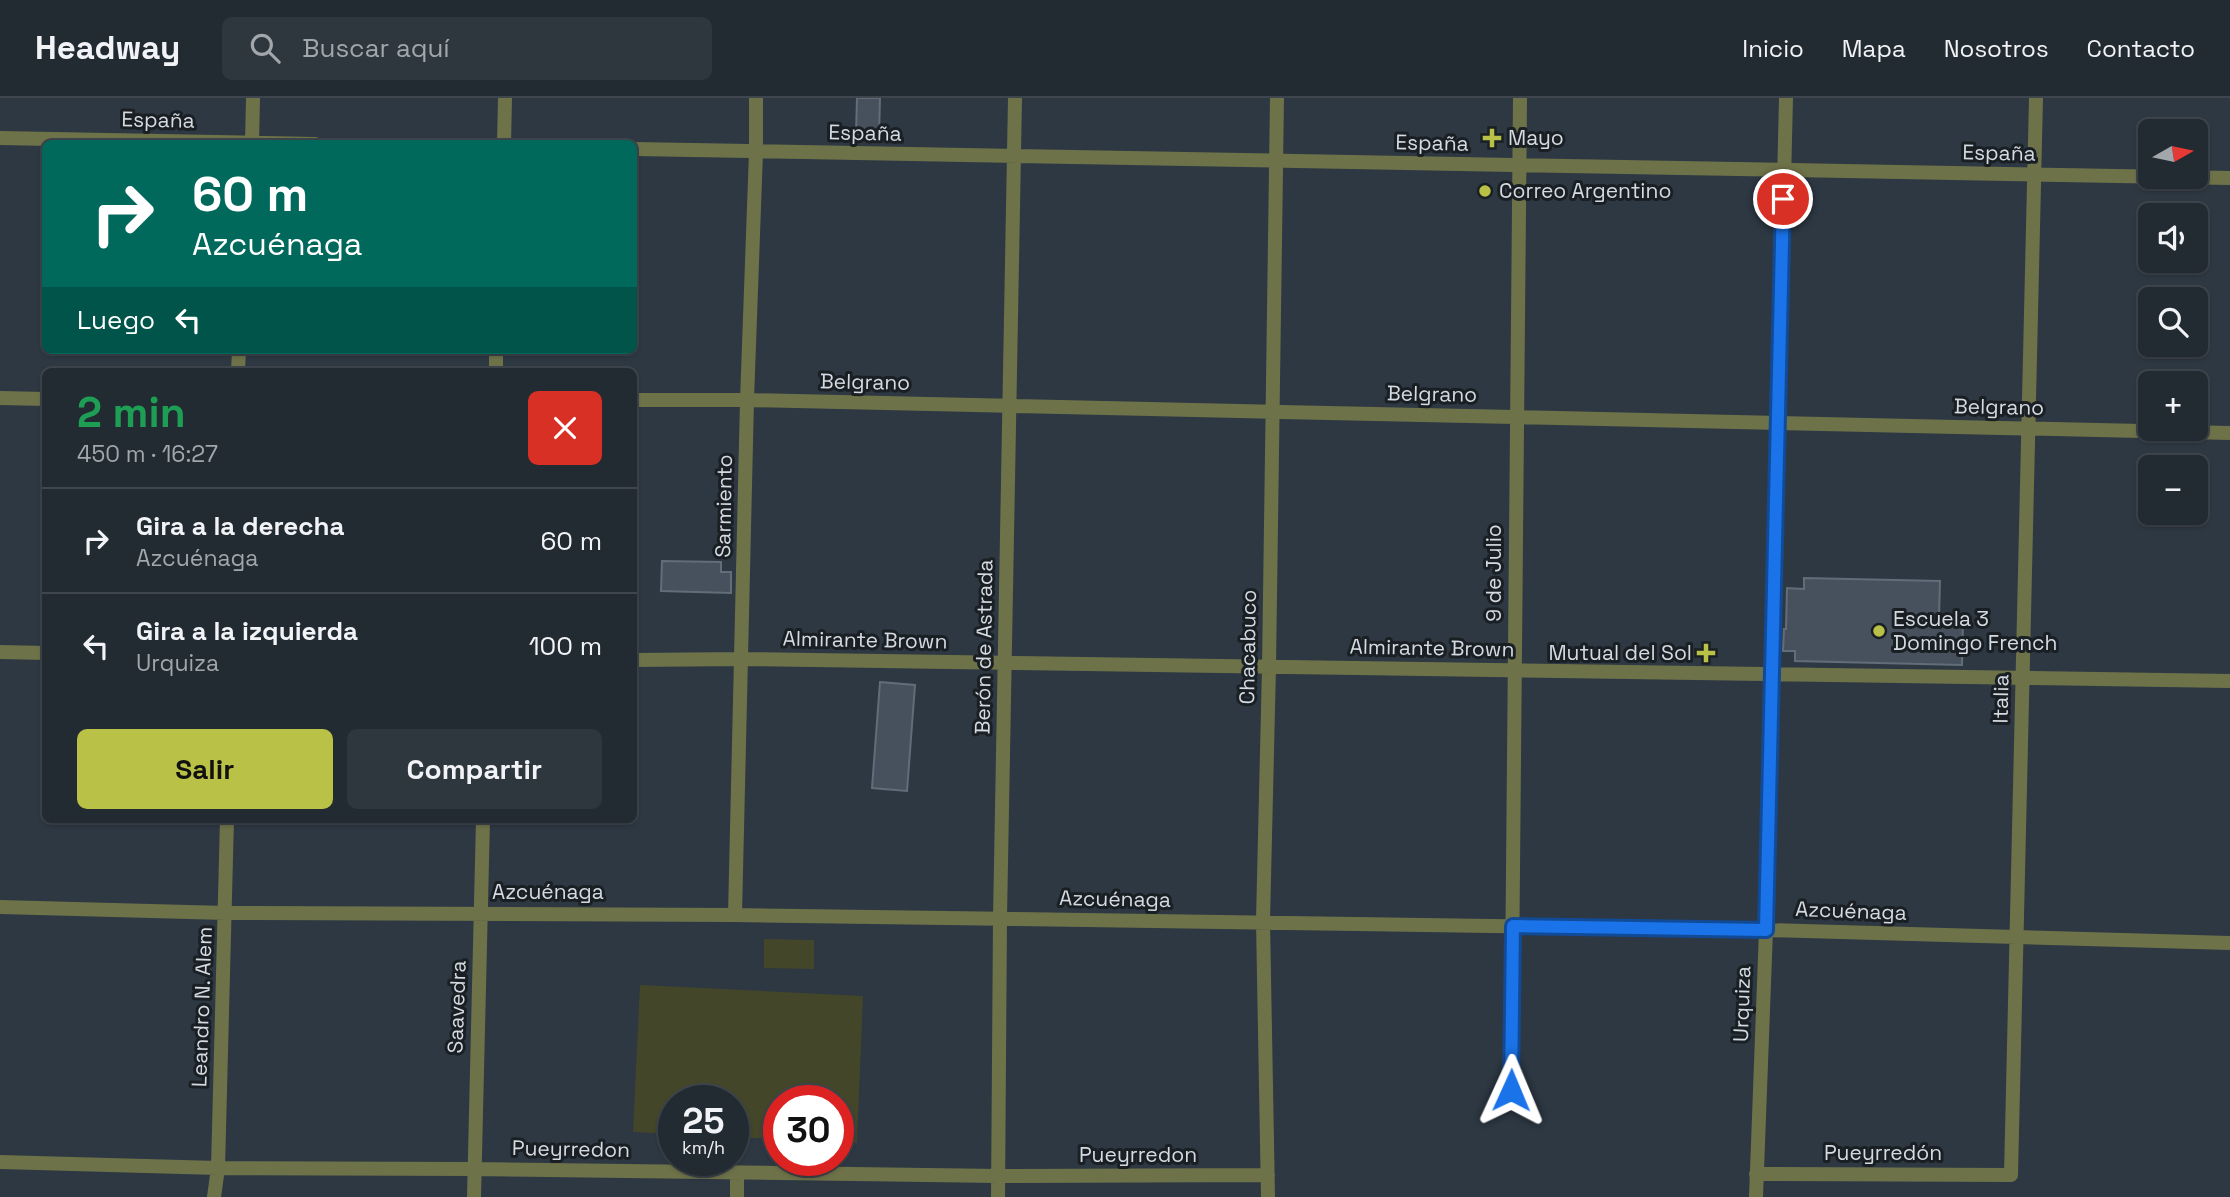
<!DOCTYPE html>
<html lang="es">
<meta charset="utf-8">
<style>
body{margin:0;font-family:"Space Grotesk",sans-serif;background:#2e363e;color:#f1f3f6;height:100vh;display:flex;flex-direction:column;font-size:26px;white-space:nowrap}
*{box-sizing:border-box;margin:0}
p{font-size:23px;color:#a2a7ac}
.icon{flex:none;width:38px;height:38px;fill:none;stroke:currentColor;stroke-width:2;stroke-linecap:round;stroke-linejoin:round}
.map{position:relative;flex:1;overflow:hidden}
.side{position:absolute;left:42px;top:270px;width:595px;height:455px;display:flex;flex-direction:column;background:#222a32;border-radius:10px;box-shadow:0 2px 5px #0004,0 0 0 2px #3f464d}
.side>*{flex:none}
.top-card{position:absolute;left:42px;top:42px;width:595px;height:214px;border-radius:10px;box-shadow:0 2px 5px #0004,0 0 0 2px #3f464d;background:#00695c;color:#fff;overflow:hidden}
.needle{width:46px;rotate:81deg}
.controls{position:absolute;left:2138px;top:21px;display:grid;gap:14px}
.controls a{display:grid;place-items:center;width:70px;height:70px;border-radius:10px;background:#222a32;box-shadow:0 2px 5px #0004,0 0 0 2px #3f464d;font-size:35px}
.speed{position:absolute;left:658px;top:987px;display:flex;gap:14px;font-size:35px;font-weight:700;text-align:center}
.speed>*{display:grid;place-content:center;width:91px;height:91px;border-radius:50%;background:#222a32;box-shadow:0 2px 5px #0004,0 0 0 2px #3f464d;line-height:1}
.speed small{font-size:18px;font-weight:400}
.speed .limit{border:10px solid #d22;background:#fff;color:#111}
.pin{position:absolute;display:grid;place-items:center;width:60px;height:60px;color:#fff;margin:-30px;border:4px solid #fff;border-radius:50%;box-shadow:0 2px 7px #0007}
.me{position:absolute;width:77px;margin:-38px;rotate:1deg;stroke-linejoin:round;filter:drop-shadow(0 0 5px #0008)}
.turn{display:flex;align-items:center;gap:24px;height:147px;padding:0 35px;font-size:32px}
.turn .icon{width:91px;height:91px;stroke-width:2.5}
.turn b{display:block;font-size:49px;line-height:60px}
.then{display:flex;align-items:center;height:66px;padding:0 35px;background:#0003;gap:14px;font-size:26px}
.round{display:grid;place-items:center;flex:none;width:74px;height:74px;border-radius:10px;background:#2e363e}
.head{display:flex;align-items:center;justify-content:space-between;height:119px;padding:0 35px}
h1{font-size:42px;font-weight:700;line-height:52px;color:#1e9e55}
.action{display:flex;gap:14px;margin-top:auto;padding:14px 35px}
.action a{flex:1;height:80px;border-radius:10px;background:#b9c146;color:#111;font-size:28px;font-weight:700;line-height:80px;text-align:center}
.action a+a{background:#2e363e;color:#f1f3f6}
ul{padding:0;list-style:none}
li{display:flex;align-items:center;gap:21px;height:105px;padding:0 35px;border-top:2px solid #3f464d}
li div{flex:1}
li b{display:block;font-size:26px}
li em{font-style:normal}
header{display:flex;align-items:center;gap:42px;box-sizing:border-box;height:98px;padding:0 35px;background:#222a32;border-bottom:2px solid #3f464d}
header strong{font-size:33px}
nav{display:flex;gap:38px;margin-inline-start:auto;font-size:24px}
.search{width:490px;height:63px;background:#2e363e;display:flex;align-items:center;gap:18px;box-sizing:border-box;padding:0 24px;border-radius:10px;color:#a2a7ac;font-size:26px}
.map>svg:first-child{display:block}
</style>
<header>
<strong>Headway</strong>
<div class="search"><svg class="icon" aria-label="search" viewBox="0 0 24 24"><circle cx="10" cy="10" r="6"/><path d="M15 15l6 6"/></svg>Buscar aquí</div>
<nav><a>Inicio</a><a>Mapa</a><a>Nosotros</a><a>Contacto</a></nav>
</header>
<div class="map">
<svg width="2230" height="1099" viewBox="0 0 2230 1099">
<rect width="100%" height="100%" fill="#2d3843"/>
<path fill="#44462a" d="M764 841 814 842V871L764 870Z
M640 887 863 898 857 1045 838 1044V1003H779V1041L733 1039V1003H674V1036L633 1034Z"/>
<path fill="#46515d" stroke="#616d79" stroke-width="2" d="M857 0H880L879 37 856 36Z
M662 463 721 464V474H731V495L661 493Z
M1804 480 1940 483 1939 519 1963 520 1962 567 1795 563V553H1783L1784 531H1786L1787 490 1804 491Z
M880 584 915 587 907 693 872 690Z"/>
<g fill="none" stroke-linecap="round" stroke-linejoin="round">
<path stroke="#6e7249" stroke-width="14" d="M0 40 315 46
M252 46 253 0
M504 46 505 0
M634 51 2230 80
M238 273 239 252
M496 273V252
M0 300 46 301
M634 302H747L2230 335
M0 554 46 555
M634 562 742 561 2230 583
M0 809 226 815 735 817 1766 832 2230 845
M735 817 747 302 756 54V0
M1511 992 1520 0
M0 1064 218 1070 474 1071 999 1078 1268 1077
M737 1075V1099
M1756 1076 2011 1077 2036 0
M214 1099 218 1070 227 721
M474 1099 483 721
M998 1099 1000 820 1015 0
M1268 1099 1263 823 1269 569 1277 0
M1756 1099 1766 832 1786 0"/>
</g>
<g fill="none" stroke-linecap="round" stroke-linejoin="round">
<g stroke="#114b97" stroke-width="18">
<path id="route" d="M1511 992 1513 828 1766 832 1783 101"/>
</g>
<use href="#route" stroke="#1a73e8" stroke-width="12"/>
</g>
<g fill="#b9c146" stroke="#1a1f24" stroke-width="2.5">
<path d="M1488.5 29.5h7v7h7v7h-7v7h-7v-7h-7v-7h7z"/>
<circle cx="1485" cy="93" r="7"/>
<circle cx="1879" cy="533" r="7"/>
<path d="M1702.5 544.5h7v7h7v7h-7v7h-7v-7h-7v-7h7z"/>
</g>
<g text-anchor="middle" stroke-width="6" stroke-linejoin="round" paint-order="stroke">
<g font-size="21" fill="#d3dae1" stroke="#1a1f24">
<text transform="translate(158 22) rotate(1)" y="7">España</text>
<text transform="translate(865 35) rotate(1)" y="7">España</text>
<text transform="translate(1432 45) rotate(1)" y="7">España</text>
<text transform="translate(1999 55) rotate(1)" y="7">España</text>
<text transform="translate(865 284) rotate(1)" y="7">Belgrano</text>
<text transform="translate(1432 296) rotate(1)" y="7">Belgrano</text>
<text transform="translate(1999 309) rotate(1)" y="7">Belgrano</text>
<text transform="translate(724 408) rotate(-89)" y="7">Sarmiento</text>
<text transform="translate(1494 475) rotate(-90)" y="7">9 de Julio</text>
<text transform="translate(865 542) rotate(1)" y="7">Almirante Brown</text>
<text transform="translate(984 549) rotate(-89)" y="7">Berón de Astrada</text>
<text transform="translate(1248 549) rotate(-89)" y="7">Chacabuco</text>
<text transform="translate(1432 550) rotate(1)" y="7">Almirante Brown</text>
<text transform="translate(2001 601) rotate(-89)" y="7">Italia</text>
<text x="548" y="801">Azcuénaga</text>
<text transform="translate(1115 801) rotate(1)" y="7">Azcuénaga</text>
<text transform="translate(1851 813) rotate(2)" y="7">Azcuénaga</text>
<text transform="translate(1742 906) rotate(-88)" y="7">Urquiza</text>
<text transform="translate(202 909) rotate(-88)" y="7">Leandro N. Alem</text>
<text transform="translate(457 909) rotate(-88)" y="7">Saavedra</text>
<text transform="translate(571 1051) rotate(1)" y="7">Pueyrredon</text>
<text x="1883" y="1062">Pueyrredón</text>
<text x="1138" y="1064">Pueyrredon</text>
</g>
<g font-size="21" fill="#d3dae1" stroke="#1a1f24" text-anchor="start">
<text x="1508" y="47">Mayo</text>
<text x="1499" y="100">Correo Argentino</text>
<text x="1893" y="528">Escuela 3<tspan x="1893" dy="24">Domingo French</tspan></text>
<text x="1692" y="562" text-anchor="end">Mutual del Sol</text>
</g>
</g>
</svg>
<div class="controls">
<a><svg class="needle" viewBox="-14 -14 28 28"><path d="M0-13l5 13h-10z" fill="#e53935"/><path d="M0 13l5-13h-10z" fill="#a2a7ac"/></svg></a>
<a><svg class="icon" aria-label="sound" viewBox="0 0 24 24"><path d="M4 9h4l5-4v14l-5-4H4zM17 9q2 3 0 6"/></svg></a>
<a><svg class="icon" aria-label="search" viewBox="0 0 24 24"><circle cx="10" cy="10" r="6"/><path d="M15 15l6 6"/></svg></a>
<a>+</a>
<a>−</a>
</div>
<div class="speed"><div>25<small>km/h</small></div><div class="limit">30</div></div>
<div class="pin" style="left:1783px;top:101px;background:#d93025"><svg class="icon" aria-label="arrive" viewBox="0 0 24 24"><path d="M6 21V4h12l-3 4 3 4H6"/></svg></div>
<svg class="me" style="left:1511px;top:992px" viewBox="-20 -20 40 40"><path d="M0-17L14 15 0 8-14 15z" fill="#1a73e8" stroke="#fff" stroke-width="4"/></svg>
<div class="top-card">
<div class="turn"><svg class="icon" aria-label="right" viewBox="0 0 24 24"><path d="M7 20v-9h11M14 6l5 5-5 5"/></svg><div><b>60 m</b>Azcuénaga</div></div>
<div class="then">Luego<svg class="icon" aria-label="left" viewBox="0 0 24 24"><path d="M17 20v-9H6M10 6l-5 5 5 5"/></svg></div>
</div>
<section class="side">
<div class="head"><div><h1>2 min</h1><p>450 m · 16:27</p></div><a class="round" style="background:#d93025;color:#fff"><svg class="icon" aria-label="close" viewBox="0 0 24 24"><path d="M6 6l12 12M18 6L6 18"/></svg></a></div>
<ul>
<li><svg class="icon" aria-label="right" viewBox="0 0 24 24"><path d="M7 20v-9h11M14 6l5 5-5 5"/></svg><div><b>Gira a la derecha</b><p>Azcuénaga</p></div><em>60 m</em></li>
<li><svg class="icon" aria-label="left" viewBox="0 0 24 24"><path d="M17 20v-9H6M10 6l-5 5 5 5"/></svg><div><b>Gira a la izquierda</b><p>Urquiza</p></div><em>100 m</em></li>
</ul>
<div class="action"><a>Salir</a><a>Compartir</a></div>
</section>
</div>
